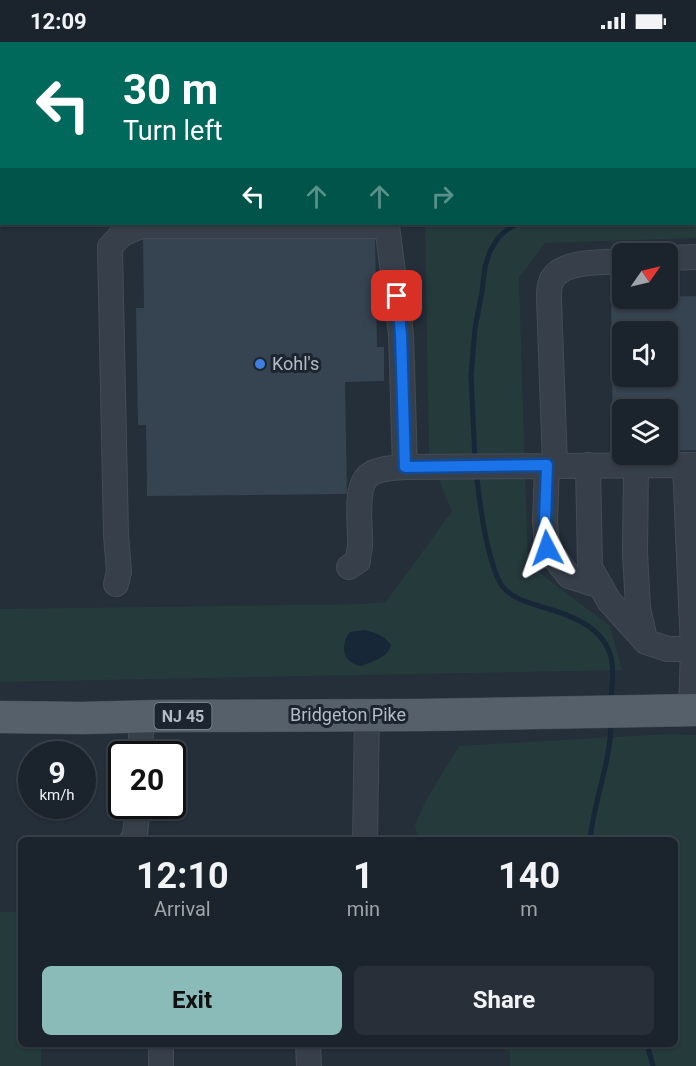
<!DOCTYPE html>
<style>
body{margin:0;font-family:Roboto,sans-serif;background:#282f38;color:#f1f3f6;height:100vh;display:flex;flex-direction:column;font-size:22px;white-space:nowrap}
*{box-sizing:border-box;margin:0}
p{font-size:20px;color:#a0a4a9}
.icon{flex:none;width:33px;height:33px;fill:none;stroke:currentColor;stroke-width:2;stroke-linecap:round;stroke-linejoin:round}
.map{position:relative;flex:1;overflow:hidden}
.details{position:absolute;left:18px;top:795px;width:660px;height:210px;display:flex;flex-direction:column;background:#1b232c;border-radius:9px;box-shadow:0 2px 4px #0004,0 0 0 2px #394048}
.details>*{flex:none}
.banner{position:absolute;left:0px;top:0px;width:696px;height:183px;box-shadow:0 2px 4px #0004,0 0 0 2px #394048;background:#00695c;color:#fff;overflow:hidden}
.needle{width:39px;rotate:56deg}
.tools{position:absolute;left:612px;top:201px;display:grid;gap:12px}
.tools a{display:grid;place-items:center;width:66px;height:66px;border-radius:9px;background:#1b232c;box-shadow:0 2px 4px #0004,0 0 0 2px #394048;font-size:30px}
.speed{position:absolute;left:18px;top:699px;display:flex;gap:12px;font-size:30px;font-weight:700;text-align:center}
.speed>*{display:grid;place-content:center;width:78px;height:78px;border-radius:50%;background:#1b232c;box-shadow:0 2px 4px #0004,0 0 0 2px #394048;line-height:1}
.speed small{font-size:15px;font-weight:400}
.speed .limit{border:3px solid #111;border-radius:9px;background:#fff;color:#111}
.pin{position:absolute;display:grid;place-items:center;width:51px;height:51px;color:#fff;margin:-26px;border-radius:12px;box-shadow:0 3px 9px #0006}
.me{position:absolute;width:66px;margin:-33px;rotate:356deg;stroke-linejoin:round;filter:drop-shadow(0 0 4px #0008)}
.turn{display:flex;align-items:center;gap:21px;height:126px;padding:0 24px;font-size:27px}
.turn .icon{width:78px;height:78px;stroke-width:2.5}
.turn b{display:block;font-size:42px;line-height:51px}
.lanes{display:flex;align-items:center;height:57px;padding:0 24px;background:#0003;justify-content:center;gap:30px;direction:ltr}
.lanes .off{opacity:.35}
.eta{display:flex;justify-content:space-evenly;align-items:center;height:102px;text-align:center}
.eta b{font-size:36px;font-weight:700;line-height:42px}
.primary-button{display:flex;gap:12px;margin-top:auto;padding:12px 24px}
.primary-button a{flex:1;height:69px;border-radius:9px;background:#8bbbb9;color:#111;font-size:24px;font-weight:700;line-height:69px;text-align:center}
.primary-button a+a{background:#282f38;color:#f1f3f6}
.status{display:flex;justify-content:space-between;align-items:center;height:42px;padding:0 30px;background:#1b232c;direction:ltr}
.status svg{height:16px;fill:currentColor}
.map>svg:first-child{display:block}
</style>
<div class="status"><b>12:09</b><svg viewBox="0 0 49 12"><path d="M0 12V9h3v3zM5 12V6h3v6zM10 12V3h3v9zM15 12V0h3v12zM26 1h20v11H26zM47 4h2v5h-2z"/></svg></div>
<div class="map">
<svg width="696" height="1024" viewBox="0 0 696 1024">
<rect width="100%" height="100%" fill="#242f3a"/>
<path fill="#253a3b" d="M695 58H696V196L545 201 519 236 528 522 610 584 622 628 0 640V567L362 562 386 560 452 469 429 415 425 182H694Z
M668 692 696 693V1024H510V1010L492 1002H675V798H418L415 783 425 760 459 704Z
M0 870H21V1002H41V1024H0Z"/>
<path fill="#172737" d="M364 588C376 591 384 593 391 603 388 616 373 619 361 624 360 624 351 621 351 620 341 613 343 598 350 590Z"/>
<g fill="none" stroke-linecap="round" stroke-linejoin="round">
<path stroke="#172737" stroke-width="5" d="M694 150H696
M475 417 471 334 475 286 482 250 485 225 490 209 498 196 504 190 516 182
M476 430C480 460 483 490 492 520 495 529 497 538 503 545 512 556 526 560 539 564 567 572 603 583 611 615 615 629 611 646 611 661
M590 798C594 758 611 720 611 679
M647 1002 653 1024"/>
</g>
<path fill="#364350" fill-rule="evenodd" d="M375 194 377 305H384V339L345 340 347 452 147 454 146 383H138L136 266H144L143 196Z
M696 254V408L668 409V368H622V409H613L611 256H668V255ZM622 290H668V334H622Z"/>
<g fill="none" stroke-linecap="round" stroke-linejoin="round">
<g stroke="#434c56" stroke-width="26">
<path id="minor" d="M633 0 634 2
M391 2V0
M694 36 696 37
M668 216 696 215
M547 423 545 479 547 506 569 534 601 544
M555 423 549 257C549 253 549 247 550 243 556 217 602 221 622 219
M588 423 590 525 609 559 646 600 668 607H696
M636 423 635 511 638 566 645 597
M685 423 693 607 691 668
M405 425 696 423
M116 542 119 530 116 493 110 205 122 192 141 184H387L401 292 405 425C394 426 377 426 368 434 354 447 361 487 360 505 359 509 358 514 358 519L349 525
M140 712 142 675
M132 798 135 792 138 764
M365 798 367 673
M308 1002 309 1024
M161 1024V1002"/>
</g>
<g stroke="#434c56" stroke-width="33">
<path id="major" d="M0 675 82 676 160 674 421 673 696 668"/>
</g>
<use href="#minor" stroke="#37404a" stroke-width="24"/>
<use href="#major" stroke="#55606a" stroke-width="32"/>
</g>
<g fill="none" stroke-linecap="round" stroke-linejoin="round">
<g stroke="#114b97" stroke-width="15">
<path id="route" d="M397 254 401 292 405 425 547 423 545 479 547 506"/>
</g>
<use href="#route" stroke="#1a73e8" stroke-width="10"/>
</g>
<circle fill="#3f7fe0" stroke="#1c252f" stroke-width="2" cx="260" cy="322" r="6"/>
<g text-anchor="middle" stroke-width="6" stroke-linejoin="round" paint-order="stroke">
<rect fill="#1c252f" stroke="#858e99" stroke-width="1.5" x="154.5" y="661" width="57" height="26" rx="4.5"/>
<g font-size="16" font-weight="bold" fill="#b2bbc6">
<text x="183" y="680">NJ 45</text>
</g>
<g font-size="18" fill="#b2bbc6" stroke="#1c252f" text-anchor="start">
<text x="272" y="328">Kohl's</text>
</g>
<g font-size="18" fill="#b2bbc6" stroke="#1c252f">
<text x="348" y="679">Bridgeton Pike</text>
</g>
</g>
</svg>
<div class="tools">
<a><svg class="needle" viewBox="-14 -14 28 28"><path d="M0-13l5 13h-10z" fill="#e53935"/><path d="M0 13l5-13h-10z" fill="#a0a4a9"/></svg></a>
<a><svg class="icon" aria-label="sound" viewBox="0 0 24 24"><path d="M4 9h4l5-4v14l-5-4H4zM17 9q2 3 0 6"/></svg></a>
<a><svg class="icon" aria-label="layers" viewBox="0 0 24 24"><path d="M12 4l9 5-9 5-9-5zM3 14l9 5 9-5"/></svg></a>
</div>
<div class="speed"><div>9<small>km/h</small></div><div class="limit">20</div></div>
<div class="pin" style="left:397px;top:254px;background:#d93025"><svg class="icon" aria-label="arrive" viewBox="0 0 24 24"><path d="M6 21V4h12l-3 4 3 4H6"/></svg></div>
<svg class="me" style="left:547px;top:506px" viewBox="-20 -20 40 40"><path d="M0-17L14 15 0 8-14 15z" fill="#1a73e8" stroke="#fff" stroke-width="4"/></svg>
<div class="banner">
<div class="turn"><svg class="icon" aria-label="left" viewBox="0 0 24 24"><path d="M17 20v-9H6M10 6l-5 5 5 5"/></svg><div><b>30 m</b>Turn left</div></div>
<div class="lanes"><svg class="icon" aria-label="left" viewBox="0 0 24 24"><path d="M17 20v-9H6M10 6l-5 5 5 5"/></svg><svg class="icon off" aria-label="ahead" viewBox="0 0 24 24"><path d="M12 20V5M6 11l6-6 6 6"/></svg><svg class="icon off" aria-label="ahead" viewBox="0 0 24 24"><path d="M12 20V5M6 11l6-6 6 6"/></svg><svg class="icon off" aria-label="right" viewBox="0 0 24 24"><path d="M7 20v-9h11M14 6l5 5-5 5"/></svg></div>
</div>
<section class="details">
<div class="eta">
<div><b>12:10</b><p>Arrival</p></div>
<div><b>1</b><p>min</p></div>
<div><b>140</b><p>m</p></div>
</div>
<div class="primary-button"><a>Exit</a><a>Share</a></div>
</section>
</div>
